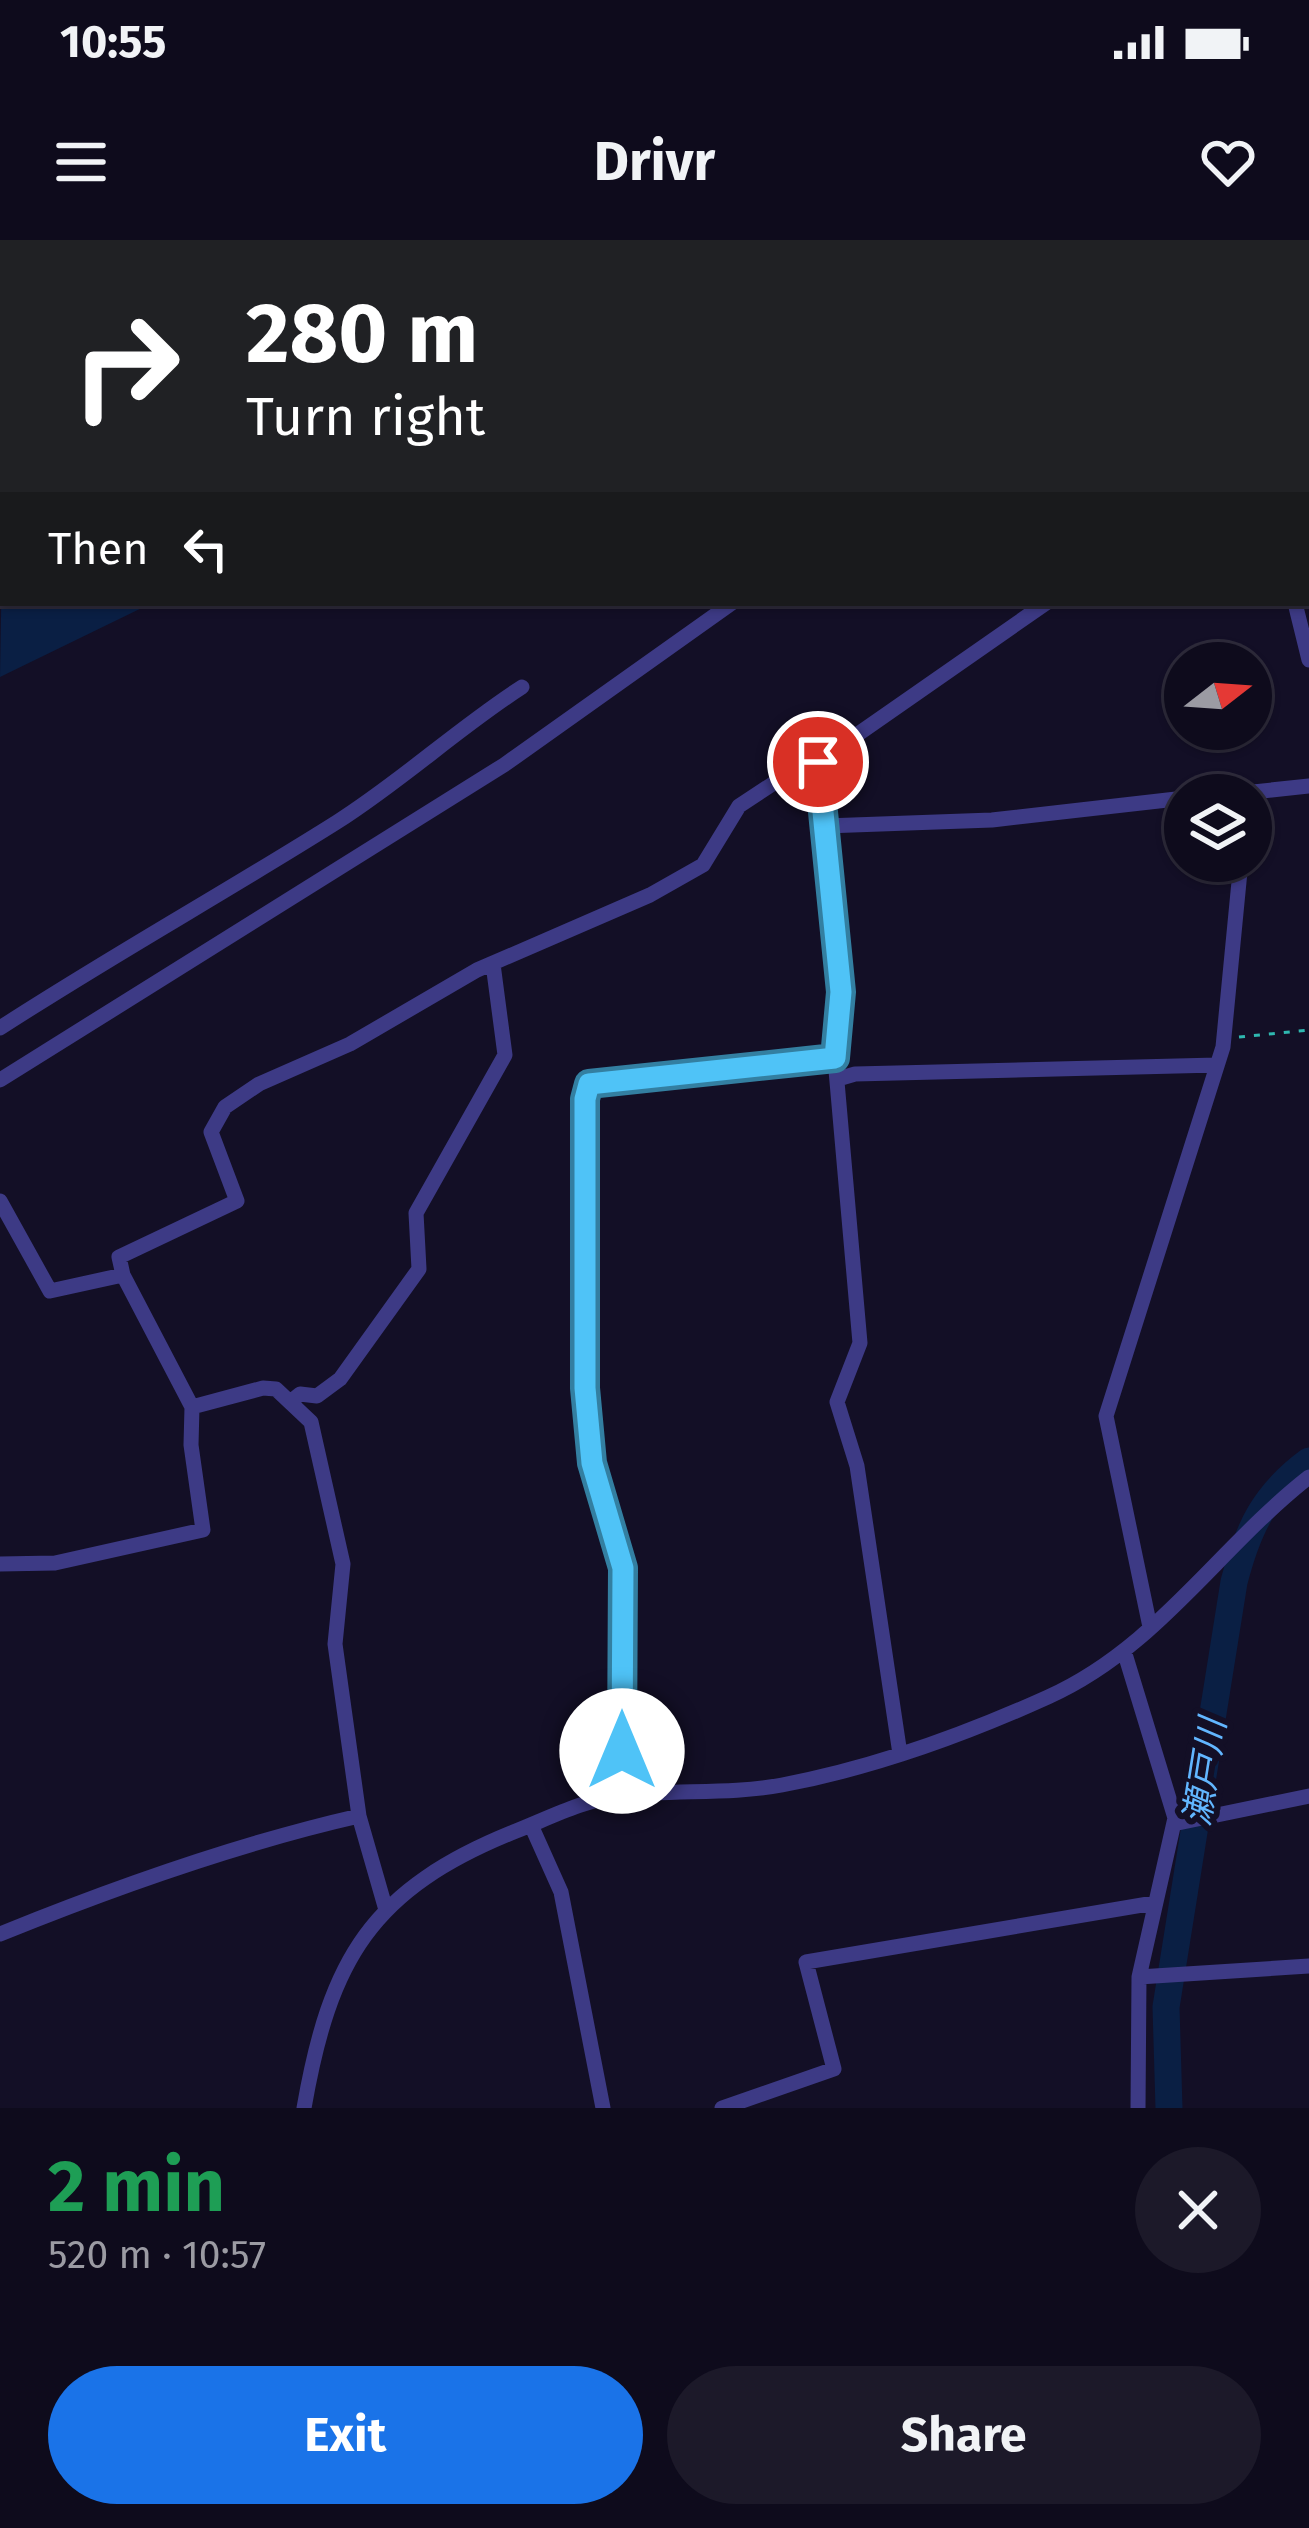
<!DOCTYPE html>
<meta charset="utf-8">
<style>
body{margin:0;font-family:"Fira Sans","Noto Sans JP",sans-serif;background:#1c1929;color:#f1f3f6;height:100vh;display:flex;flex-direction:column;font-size:45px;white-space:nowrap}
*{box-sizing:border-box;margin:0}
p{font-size:39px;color:#9b9ba3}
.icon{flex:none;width:66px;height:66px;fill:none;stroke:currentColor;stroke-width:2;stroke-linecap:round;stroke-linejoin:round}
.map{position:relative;height:1868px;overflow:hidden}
.side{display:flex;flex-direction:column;background:#0e0b1c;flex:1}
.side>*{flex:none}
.banner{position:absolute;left:0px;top:0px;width:1311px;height:366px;box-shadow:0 3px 9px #0004,0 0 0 3px #2e2b3b;background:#202124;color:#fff;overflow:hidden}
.needle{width:78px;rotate:73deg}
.fabs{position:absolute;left:1164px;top:402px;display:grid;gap:24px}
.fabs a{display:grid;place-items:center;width:108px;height:108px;border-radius:50%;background:#0e0b1c;box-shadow:0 3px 9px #0004,0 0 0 3px #2e2b3b;font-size:60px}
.pin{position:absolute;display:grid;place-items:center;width:102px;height:102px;color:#fff;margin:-51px;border:6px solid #fff;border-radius:50%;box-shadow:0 3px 12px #0007}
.me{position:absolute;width:132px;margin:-66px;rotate:0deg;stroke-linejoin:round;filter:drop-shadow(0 0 9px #0008)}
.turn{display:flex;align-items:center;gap:42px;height:252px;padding:0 48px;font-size:54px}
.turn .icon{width:156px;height:156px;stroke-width:2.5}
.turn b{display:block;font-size:84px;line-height:102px}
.then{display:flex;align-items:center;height:114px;padding:0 48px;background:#0003;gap:24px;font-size:45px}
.round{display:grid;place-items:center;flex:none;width:126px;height:126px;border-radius:63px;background:#1c1929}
.headline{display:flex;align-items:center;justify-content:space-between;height:204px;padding:0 48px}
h1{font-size:72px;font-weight:700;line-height:90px;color:#1e9e55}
.button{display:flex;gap:24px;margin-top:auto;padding:24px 48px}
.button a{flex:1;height:138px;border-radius:72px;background:#1a73e8;color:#fff;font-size:48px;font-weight:700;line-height:138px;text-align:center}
.button a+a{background:#1c1929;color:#f1f3f6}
.status{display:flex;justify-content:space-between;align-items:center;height:84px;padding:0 60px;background:#0e0b1c;direction:ltr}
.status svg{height:33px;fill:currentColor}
header{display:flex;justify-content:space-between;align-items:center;height:156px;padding:0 48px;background:#0e0b1c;font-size:54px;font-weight:700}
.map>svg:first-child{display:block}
</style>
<div class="status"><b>10:55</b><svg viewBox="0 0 49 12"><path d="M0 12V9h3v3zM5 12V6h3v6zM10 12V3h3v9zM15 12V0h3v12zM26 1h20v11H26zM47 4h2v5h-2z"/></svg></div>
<header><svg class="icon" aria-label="menu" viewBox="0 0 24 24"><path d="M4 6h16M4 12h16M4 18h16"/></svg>Drivr<svg class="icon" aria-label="heart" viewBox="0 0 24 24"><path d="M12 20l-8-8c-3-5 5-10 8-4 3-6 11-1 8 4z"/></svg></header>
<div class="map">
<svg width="1309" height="1868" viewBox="0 0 1309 1868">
<rect width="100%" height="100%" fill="#130f26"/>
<path fill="#0a1f44" d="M454 0H807L449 3Z
M3 260V363H152L0 437Z"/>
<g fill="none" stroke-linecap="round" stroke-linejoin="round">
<path stroke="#0a1f44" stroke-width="27" d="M1169 1868 1166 1767 1234 1342C1248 1288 1264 1254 1309 1221"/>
<path stroke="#2fb8b0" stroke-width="3" stroke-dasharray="6 9" stroke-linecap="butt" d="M1239 797 1309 790"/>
<path stroke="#3d3a85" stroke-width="15" d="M1308 28 1309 27
M1308 182H1309
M1295 363 1309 420
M818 522 840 752 835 819 860 1103 837 1162 857 1226 900 1514
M1224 555 1309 546
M825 586 992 580 1185 558
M0 788C111 716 226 652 337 582 403 540 457 489 522 447
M838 839 855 834 1217 825
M0 840 504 525 732 363
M0 961 50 1051 123 1035
M290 1162 300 1154 317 1156 340 1139 419 1029 416 973 505 815 493 724
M192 1167 123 1035 119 1017 237 961 211 892 225 867 259 844 350 804 477 730 650 655 703 625 739 566 812 518 818 522 1046 363
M0 1324 55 1323 203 1290 191 1205 192 1167 263 1148 276 1149 311 1182 343 1324 335 1404 359 1576 386 1670
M1150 1387 1106 1176 1223 807 1241 621
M1125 1414 1175 1578 1139 1737 1138 1868
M623 1555 626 1356C619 1284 587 1220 585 1147 581 1051 591 955 585 859L589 844 835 819
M1175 1578 1178 1583 1309 1556
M531 1585 561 1652 603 1868
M0 1694C116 1647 236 1604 359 1576
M1139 1737 1309 1726
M304 1868C330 1719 371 1649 516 1591 549 1578 583 1560 619 1556 673 1549 728 1555 782 1545 873 1528 964 1495 1048 1457 1157 1408 1217 1309 1309 1237
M722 1868 834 1829 806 1722 1154 1663"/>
</g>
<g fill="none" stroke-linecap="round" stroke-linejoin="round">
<g stroke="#337fa1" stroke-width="30">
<path id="route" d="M622 1511 623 1328 592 1223 585 1148V859L589 844 835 818 841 752 818 522"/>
</g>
<use href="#route" stroke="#4fc3f7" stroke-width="21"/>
</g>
<g text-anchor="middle" stroke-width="12" stroke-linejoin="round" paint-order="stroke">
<g font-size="36" font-style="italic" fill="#62b6ff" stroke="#130f26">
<text transform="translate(1204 1532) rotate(-81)" y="13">瀬戸川</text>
</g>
</g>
</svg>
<div class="fabs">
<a><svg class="needle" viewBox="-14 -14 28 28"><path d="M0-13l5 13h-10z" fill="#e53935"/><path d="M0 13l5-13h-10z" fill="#9b9ba3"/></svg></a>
<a><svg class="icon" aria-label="layers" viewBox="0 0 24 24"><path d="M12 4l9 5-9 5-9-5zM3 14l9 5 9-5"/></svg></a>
</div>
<div class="pin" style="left:818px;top:522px;background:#d93025"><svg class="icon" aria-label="arrive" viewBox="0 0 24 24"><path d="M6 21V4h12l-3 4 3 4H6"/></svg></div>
<svg class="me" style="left:622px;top:1511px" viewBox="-20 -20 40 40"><circle r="19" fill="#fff"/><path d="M0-13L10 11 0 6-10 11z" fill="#4fc3f7"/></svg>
<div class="banner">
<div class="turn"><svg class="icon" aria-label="right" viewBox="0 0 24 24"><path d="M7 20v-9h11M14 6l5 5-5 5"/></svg><div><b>280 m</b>Turn right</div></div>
<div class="then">Then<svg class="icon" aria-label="left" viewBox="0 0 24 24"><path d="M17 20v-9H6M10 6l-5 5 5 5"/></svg></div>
</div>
</div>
<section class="side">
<div class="headline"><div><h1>2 min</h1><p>520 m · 10:57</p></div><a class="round"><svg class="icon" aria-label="close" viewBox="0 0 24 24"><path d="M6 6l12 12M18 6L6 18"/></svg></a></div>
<div class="button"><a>Exit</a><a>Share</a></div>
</section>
